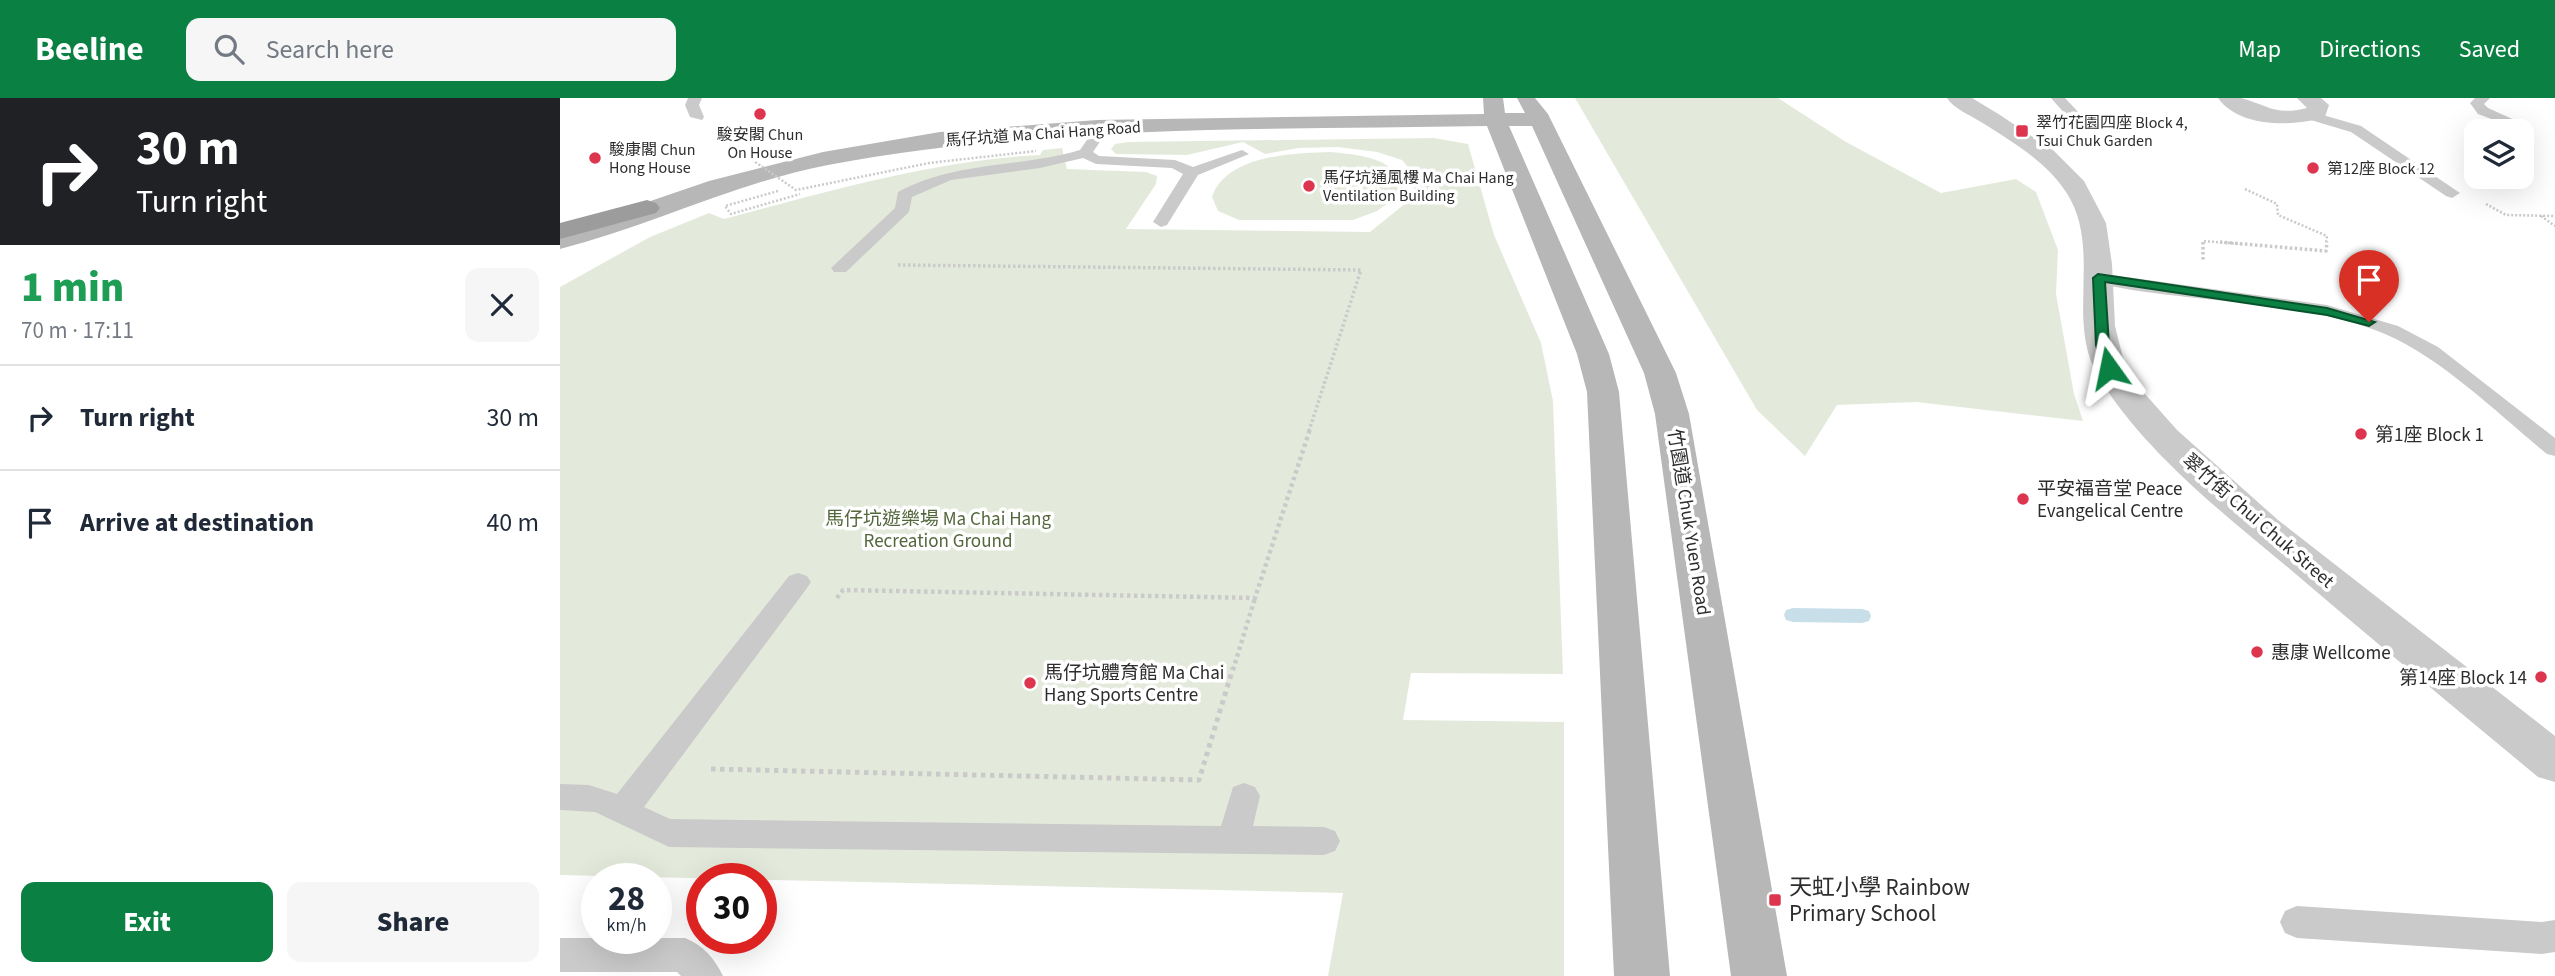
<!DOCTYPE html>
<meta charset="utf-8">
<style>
body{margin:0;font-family:"Source Sans 3","Noto Sans TC",sans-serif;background:#f6f6f7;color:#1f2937;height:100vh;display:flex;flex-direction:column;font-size:26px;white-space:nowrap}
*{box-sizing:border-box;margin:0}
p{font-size:23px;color:#747a83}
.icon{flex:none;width:38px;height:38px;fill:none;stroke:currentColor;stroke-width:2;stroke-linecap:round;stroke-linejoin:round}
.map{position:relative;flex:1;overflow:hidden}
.drawer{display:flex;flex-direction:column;background:#fff;width:560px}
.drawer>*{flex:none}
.top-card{background:#202124;color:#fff;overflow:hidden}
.buttons{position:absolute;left:1904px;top:21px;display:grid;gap:14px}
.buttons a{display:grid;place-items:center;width:70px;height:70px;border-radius:14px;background:#fff;box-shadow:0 7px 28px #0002;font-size:35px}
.speed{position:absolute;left:21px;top:765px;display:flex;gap:14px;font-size:35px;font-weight:700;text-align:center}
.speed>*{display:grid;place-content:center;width:91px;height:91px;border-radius:50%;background:#fff;box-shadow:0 7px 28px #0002;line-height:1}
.speed small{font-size:18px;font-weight:400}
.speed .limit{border:10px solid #d22;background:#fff;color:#111}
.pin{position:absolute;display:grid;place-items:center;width:60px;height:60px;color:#fff;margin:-72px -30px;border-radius:50% 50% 50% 0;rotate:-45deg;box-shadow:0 0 7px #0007}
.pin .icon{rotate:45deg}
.me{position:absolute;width:77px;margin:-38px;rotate:348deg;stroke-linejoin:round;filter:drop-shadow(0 0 5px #0008)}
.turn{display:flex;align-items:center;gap:24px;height:147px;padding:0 21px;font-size:32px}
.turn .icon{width:91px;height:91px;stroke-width:2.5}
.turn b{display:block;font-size:49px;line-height:60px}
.round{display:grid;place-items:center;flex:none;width:74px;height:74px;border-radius:14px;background:#f6f6f7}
.summary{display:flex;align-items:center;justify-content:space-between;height:119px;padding:0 21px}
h1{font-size:42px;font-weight:800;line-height:52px;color:#1e9e55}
.action{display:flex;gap:14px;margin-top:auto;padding:14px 21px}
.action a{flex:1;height:80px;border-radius:14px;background:#0b8043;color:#fff;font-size:28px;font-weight:800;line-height:80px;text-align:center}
.action a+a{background:#f6f6f7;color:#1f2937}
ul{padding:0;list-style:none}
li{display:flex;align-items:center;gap:21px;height:105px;padding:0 21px;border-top:2px solid #e0e1e3}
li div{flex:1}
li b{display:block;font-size:26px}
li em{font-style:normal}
header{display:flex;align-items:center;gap:42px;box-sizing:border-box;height:98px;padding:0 35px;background:#0b8043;color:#fff}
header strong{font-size:33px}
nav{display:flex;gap:38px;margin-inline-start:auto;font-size:24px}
.search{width:490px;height:63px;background:#f6f6f7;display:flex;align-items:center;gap:18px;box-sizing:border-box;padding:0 24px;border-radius:14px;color:#747a83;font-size:26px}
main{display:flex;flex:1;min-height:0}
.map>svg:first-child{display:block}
</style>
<header>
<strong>Beeline</strong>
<div class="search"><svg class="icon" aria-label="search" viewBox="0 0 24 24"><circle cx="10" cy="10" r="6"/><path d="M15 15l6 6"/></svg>Search here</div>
<nav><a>Map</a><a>Directions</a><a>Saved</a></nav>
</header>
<main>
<section class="drawer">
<div class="top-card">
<div class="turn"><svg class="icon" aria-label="right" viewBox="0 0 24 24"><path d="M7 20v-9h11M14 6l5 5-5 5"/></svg><div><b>30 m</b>Turn right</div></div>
</div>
<div class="summary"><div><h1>1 min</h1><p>70 m · 17:11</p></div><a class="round"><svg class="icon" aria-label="close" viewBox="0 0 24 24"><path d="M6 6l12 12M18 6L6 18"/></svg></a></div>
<ul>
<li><svg class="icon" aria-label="right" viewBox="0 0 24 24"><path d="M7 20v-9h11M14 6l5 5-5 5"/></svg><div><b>Turn right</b></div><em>30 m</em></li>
<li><svg class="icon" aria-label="arrive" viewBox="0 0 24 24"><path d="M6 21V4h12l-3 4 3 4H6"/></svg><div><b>Arrive at destination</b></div><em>40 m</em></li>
</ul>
<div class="action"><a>Exit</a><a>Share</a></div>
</section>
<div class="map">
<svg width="1995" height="878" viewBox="0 0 1995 878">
<rect width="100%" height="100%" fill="#fff"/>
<path fill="#e4eadb" d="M1015 0H1218L1286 44 1381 95 1456 81 1476 94 1498 152 1496 196 1514 296 1523 323 1356 304 1277 307 1245 358 1197 312Z
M874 40 908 46 934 137 981 245 993 303 1003 576 851 575 843 622 1004 624V878H768L783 795 0 777V189L90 139 149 115 164 121C265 94 375 62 480 57L483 52 502 50 507 71 586 74 597 78 596 86 566 131 810 134 852 100 857 80 842 62 817 54 778 49 739 50 705 56 683 44 627 57 556 56 551 51 555 46 568 44Z
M771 54C797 57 834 58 841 88L835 100 817 113 793 122H679L658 113 652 99C666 57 734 55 771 54Z"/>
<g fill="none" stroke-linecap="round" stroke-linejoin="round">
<path fill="#c8dfea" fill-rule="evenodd" d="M1233 510 1302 511 1309 513 1311 518 1309 523 1302 525 1233 524 1226 522 1224 517 1226 512Z"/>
<path stroke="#cacaca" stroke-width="2.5" stroke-dasharray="2 2" stroke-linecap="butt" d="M1685 91 1717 106 1718 117 1767 138 1766 146
M1926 106 1946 117 1995 118
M1981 118 1995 128
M1643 146V143L1682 146"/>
<path stroke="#cacaca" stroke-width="3.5" stroke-dasharray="2.5 2.5" stroke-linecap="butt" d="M1643 144V162
M1660 144 1766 153 1767 144
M338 167 801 172 749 333"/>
<path stroke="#cacaca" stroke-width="4.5" stroke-dasharray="3.5 3.5" stroke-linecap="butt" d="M277 500 283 492 695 500 750 331
M673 572 695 500"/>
<path stroke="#cacaca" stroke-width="5" stroke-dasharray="4.5 4.5" stroke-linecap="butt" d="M151 671 639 682 673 570"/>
<path fill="#cacaca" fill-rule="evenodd" d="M128 0H142L139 7 144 19 142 22 130 19 125 7Z
M1491 0H1505L1522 18V24H1512Z
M1915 0H1930L1924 6 1928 10 1968 28 1961 32 1918 16 1910 5Z
M1749 13 1801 28 1900 95 1892 100 1886 98 1791 34 1744 20V14Z
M543 25 550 29 533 54 539 58 615 62 633 69 682 52 689 56 638 77 607 127 601 129 593 124 623 76 612 70 536 66 523 60 480 70 391 82 352 99 349 114 286 174H274L271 170 335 110 338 94C396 63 459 70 520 52L538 26Z
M1538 175 1767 207 1838 228 1878 249 1995 340V358L1987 356C1938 316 1883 261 1825 236 1733 198 1627 207 1532 184L1529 180 1532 176Z
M238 475 247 478 251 484 247 490 84 709 110 721 661 728 673 689 684 685 695 689 700 698 693 728 764 729 775 733 780 743 775 753 764 757 109 749 35 714 0 712V686L29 687 57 696 229 478Z
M1737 808 1982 824 1995 822V854L1982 856 1737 840 1725 835 1720 824 1725 813Z
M0 840H125C143 847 155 861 163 878H121L117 874H0Z"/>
<path fill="#cacaca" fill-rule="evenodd" d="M1387 0H1412L1440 17 1494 53 1524 83 1546 125 1552 166 1555 228 1565 268 1578 288 1617 332 1718 422 1995 638V684L1978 679C1895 610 1813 542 1731 472 1665 417 1583 353 1538 278 1505 222 1543 150 1506 94 1486 63 1451 43 1421 24 1410 17 1394 11 1387 0Z
M1658 0C1665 0 1674 0 1681 0 1707 7 1715 18 1747 10L1737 0H1761L1769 7 1765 19C1734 29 1679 30 1658 0Z"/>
<path fill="#b7b7b7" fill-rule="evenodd" d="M923 0H943L945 15H965L957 0H975L988 16 1116 275 1129 316 1227 878H1171L1095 316 1084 275 972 28H949L1049 256 1059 294 1110 878H1054L1027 294 1017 256 927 28C707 32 485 26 268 67 174 85 91 128 0 151V134L149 83 263 54 380 34 537 22 924 16Z"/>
<path fill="#9c9c9c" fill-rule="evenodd" d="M87 102 96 105 100 110 96 115 0 141V125Z"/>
<path stroke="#cacaca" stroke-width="2.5" stroke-dasharray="2 2" stroke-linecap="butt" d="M182 55 236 92 369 65 476 53
M218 93 165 108 171 116 240 96"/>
</g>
<path fill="#0b8043" stroke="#07532c" stroke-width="2" d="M1538 176 1767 210 1815 224 1809 228 1767 217 1545 184 1549 247 1556 270 1549 274 1543 270 1536 247 1533 180Z"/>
<g fill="#de354f" stroke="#fff" stroke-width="2.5">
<circle cx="200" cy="16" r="7"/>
<rect x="1455" y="26" width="14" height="14" rx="3.5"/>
<circle cx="35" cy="60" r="7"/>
<circle cx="1753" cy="70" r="7"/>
<circle cx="749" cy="88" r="7"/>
<circle cx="1801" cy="336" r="7"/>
<circle cx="1463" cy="401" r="7"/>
<circle cx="1697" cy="554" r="7"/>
<circle cx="1981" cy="579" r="7"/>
<circle cx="470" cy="585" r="7"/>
<rect x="1208" y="795" width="14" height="14" rx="3.5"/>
</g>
<g text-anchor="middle" stroke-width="7" stroke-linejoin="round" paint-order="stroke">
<g font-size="16" fill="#2d2d2d" stroke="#fff" text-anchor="start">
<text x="1476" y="30">翠竹花園四座 Block 4,<tspan x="1476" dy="18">Tsui Chuk Garden</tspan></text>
<text x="200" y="42" text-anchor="middle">駿安閣 Chun<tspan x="200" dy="18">On House</tspan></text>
<text x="49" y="57">駿康閣 Chun<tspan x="49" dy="18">Hong House</tspan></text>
<text x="1767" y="76">第12座 Block 12</text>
<text x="763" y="85">馬仔坑通風樓 Ma Chai Hang<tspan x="763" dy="18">Ventilation Building</tspan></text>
</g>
<g font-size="16" fill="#2d2d2d" stroke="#fff">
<text transform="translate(483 35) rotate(-4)" y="6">馬仔坑道 Ma Chai Hang Road</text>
</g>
<g font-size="19" fill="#2d2d2d" stroke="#fff" text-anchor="start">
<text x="1815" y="343">第1座 Block 1</text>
<text x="1477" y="397">平安福音堂 Peace<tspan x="1477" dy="22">Evangelical Centre</tspan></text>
<text x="1711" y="561">惠康 Wellcome</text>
<text x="484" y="581">馬仔坑體育館 Ma Chai<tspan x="484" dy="22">Hang Sports Centre</tspan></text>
<text x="1967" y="586" text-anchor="end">第14座 Block 14</text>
</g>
<g font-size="19" fill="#54673c" stroke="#fff">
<text x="378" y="427">馬仔坑遊樂場 Ma Chai Hang<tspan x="378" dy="22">Recreation Ground</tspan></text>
</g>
<g font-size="19" fill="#2d2d2d" stroke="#fff">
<text transform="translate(1699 422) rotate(41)" y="7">翠竹街 Chui Chuk Street</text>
<text transform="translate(1130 424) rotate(81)" y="7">竹園道 Chuk Yuen Road</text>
</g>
<g font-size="23" fill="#2d2d2d" stroke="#fff" text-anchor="start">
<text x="1229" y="797">天虹小學 Rainbow<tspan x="1229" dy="26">Primary School</tspan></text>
</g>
</g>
</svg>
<div class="buttons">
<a><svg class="icon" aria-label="layers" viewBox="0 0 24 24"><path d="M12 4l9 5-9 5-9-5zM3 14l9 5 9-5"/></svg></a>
</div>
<div class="speed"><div>28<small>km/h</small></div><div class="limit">30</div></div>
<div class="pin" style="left:1809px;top:224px;background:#d93025"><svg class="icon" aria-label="arrive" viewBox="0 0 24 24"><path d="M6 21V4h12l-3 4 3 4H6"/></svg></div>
<svg class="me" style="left:1549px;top:270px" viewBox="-20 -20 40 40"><path d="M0-17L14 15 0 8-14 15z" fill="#0b8043" stroke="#fff" stroke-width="4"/></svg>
</div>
</main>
